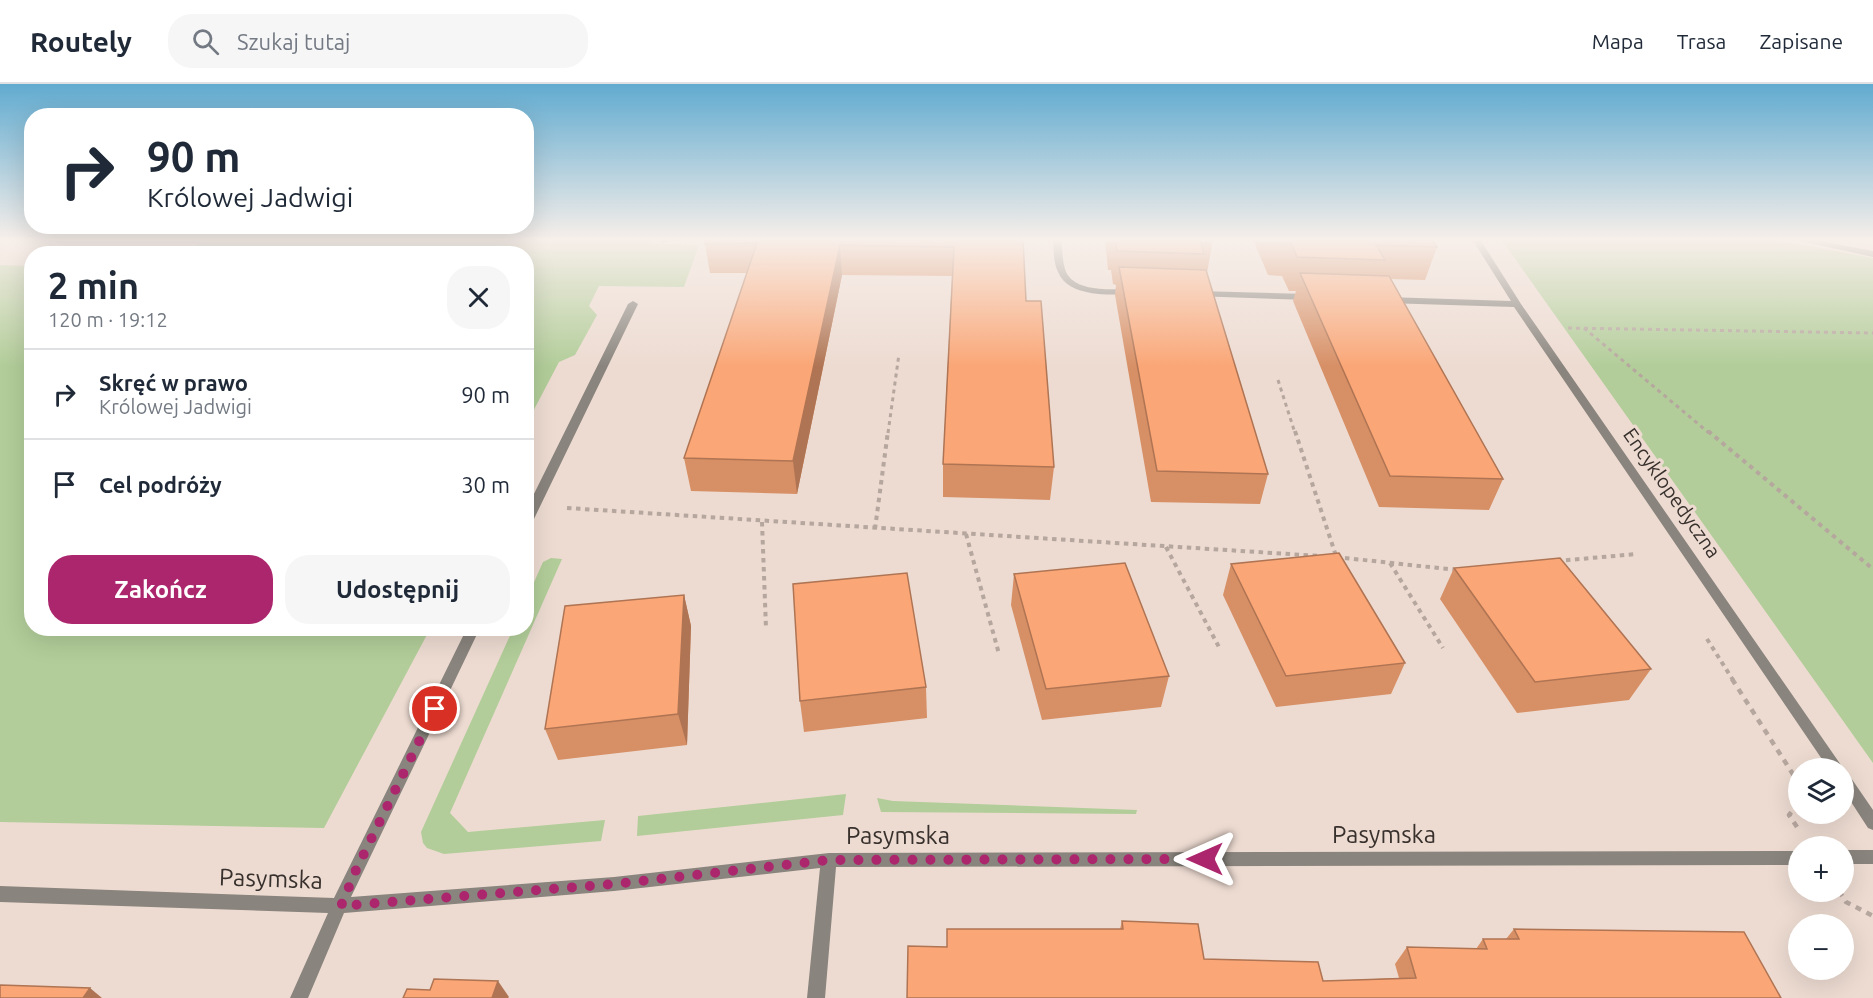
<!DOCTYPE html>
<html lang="pl">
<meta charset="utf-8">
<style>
body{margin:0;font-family:Ubuntu,sans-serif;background:#f6f6f7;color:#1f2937;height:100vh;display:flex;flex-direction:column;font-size:22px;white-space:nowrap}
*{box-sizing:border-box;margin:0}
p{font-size:20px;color:#747a83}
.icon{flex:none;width:33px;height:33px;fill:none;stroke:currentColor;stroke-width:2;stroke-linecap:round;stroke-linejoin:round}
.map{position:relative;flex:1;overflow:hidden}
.side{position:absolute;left:24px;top:162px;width:510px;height:390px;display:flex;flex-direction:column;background:#fff;border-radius:24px;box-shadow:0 6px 24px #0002}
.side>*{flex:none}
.hud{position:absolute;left:24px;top:24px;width:510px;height:126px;border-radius:24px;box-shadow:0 6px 24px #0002;background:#fff;color:#1f2937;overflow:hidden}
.buttons{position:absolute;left:1788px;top:674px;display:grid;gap:12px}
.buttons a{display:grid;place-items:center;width:66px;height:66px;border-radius:50%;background:#fff;box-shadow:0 6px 24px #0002;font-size:30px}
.pin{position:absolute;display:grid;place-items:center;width:51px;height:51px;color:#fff;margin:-26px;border:3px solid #fff;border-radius:50%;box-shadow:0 2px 6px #0007}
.me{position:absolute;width:66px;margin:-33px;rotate:270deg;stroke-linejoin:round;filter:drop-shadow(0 0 4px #0008)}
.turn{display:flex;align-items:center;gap:21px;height:126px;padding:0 24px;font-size:27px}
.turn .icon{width:78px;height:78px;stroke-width:2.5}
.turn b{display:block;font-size:42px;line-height:51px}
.round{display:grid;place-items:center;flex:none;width:63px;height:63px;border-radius:24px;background:#f6f6f7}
.summary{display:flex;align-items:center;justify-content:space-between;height:102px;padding:0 24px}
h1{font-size:36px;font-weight:700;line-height:45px}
.button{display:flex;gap:12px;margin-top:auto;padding:12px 24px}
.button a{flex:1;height:69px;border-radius:24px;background:#ac266d;color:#fff;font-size:24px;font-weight:700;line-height:69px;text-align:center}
.button a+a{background:#f6f6f7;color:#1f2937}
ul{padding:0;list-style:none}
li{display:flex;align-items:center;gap:18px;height:90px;padding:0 24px;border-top:2px solid #e0e1e3}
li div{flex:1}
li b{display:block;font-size:22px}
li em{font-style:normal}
header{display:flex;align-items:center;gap:36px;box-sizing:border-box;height:84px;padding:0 30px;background:#fff;border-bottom:2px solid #e0e1e3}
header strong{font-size:28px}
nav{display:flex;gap:33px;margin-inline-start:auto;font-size:21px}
.search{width:420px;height:54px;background:#f6f6f7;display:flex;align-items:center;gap:15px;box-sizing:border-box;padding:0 21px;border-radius:24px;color:#747a83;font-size:22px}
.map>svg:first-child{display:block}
</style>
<header>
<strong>Routely</strong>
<div class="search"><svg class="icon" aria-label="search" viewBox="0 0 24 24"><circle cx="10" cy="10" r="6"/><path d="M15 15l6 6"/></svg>Szukaj tutaj</div>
<nav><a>Mapa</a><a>Trasa</a><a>Zapisane</a></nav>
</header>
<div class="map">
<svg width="1873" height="914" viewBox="0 0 1873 914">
<rect width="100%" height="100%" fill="#eddbd1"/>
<path fill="#b2cd99" d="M204 155H653L651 160 699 161 684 203 599 202 589 222 597 231 575 271 559 278 528 337 526 170 188 169Z
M1501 155H1771L1873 174V679Z
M0 181 31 182 32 544 430 545 324 744 0 738Z
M551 474 562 475 450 729 468 748 605 736 601 757 444 770 427 764 423 759 421 748 513 545 526 544 527 514 543 478Z
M846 710 843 731 637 752 638 732Z
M877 714 893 717 1137 726 1136 730 881 728Z"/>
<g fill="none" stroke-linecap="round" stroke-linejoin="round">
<path stroke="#b5a69e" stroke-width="3" stroke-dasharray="4 4" stroke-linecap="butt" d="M1568 244 1873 249
M1584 244 1709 349
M1278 296 1295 349
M888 349 899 270"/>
<path stroke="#b5a69e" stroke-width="4" stroke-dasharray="4.5 4.5" stroke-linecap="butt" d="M1295 347 1336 472
M1708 347 1873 485
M567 424 1320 472
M762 438 766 544
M875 445 888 347
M966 450 999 570
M1166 463 1220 565
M1336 473 1457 486
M1557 477 1637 470
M1390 479 1443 564
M1707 555 1733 596"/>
<path stroke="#b5a69e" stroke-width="4.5" stroke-dasharray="6 6" stroke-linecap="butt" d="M1732 595 1798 698
M1797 743 1789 731 1796 723 1798 713
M1839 807 1846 818 1873 832"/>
<path fill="#89847d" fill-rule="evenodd" d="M660 155H668V157L664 159H661Z
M1053 155H1061C1063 166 1062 178 1066 188 1076 209 1113 205 1132 205L1136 208 1132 211C1110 210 1069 214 1058 188 1053 178 1054 166 1053 155Z
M1472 155H1480L1521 220 1843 684H1828L1514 223 1386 219 1381 216 1386 213 1511 217Z
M1791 155H1810L1873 167V173Z
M1197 207 1309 210 1313 213 1309 216 1194 212 1193 210Z
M633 217 638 220 532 439 526 443V426L628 220Z
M467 544H480L351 813 614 793 829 769 1798 767V781L836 783 825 914H807L820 784 614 807 344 829 308 914H290L328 829 0 818V802L334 814Z
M1844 689 1849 691 1873 726V746L1868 744 1844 707Z
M1844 766H1873V780H1844Z"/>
</g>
<path fill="#d78f65" d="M1023 155 1026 217 1054 383 1050 416 943 413V380L952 192 842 191 797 410 691 407 684 374 747 189H710L705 160Z
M1105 155H1213L1207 189 1268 390 1260 420 1151 418 1115 211 1116 201 1113 200 1111 186H1108Z
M1253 155H1432L1437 163 1425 196 1390 195 1503 395 1489 426 1379 423 1293 217 1296 207H1289L1282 192 1268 191Z
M1231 480 1405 579 1391 610 1276 623 1223 511Z
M1454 484 1651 585 1629 616 1517 629 1440 515Z
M1014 490 1169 592 1161 623 1042 636 1011 521Z
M684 511 691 542 687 661 558 676 545 645Z
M926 603 927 634 804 648 800 617Z
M1122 837 1204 875 1323 897 1399 894 1395 880 1407 863 1476 865 1483 855H1506L1514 845 1781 914H907L947 862 1120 845Z"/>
<path fill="#af7453" d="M840 161 842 191 797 410 793 377Z
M684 511 691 542 687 661 678 630Z
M498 897 509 913 508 914H492Z
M90 904 102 914H83Z"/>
<path fill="#faa676" stroke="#af7453" stroke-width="1.5" d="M706 155H1023L1026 217H1041L1054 383 943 380 954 163 840 161 793 377 684 374 757 159 705 160Z
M1115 155H1213V156H1200L1204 170 1117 167Z
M1275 155H1432L1437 163 1376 161 1385 176 1297 173 1291 159 1276 158Z
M1119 183 1206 186 1268 390 1157 387Z
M1300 189 1389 192 1503 395 1390 392Z
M1339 469 1405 579 1286 592 1231 480Z
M1560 474 1651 585 1535 598 1454 484Z
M1125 479 1169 592 1046 605 1014 490Z
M907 489 926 603 800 617 793 500Z
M684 511 678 630 545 645 565 522Z
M1122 837 1198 840 1204 875 1318 878 1323 897 1416 894 1407 863 1487 865 1483 855H1519L1514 845 1744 848 1781 914H907L908 862 947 863V845H1123Z
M434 895 498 897 492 914H403L407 905 430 906Z
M0 901 90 904 83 914H0Z"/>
<linearGradient id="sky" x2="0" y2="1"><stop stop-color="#61abd0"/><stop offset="0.55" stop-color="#f7efea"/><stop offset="1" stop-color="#f7efea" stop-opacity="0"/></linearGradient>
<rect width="1873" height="283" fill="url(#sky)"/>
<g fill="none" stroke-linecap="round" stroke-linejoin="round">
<path stroke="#ac266d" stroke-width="10" stroke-dasharray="0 18" d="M435 625 356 786 341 822 614 800 829 776 1205 775"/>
</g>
<g text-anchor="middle" stroke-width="6" stroke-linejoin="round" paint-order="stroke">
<g font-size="20" fill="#37302c" stroke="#eddbd1">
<text transform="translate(1672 409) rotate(55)" y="7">Encyklopedyczna</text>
</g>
<g font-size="24" fill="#37302c" stroke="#eddbd1">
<text x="1384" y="759">Pasymska</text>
<text x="898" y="760">Pasymska</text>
<text transform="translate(271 795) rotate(2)" y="8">Pasymska</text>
</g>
</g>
</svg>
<div class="buttons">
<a><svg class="icon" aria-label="layers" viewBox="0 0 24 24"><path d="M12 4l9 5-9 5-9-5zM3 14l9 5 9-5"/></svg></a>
<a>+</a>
<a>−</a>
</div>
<div class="pin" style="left:435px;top:625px;background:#d93025"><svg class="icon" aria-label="arrive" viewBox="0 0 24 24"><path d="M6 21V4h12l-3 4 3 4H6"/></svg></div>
<svg class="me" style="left:1205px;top:775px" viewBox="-20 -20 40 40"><path d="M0-17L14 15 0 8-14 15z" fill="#ac266d" stroke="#fff" stroke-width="4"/></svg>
<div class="hud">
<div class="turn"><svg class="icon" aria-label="right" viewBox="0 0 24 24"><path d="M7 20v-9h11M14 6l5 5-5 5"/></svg><div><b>90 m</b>Królowej Jadwigi</div></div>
</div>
<section class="side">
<div class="summary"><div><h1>2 min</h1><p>120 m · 19:12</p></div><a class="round"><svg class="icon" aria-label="close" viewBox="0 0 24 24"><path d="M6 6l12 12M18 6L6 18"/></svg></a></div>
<ul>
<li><svg class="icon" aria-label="right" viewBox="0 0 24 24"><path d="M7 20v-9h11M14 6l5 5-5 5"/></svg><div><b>Skręć w prawo</b><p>Królowej Jadwigi</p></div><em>90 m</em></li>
<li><svg class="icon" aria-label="arrive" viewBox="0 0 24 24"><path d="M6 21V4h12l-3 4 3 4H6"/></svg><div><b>Cel podróży</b></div><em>30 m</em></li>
</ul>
<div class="button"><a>Zakończ</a><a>Udostępnij</a></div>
</section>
</div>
